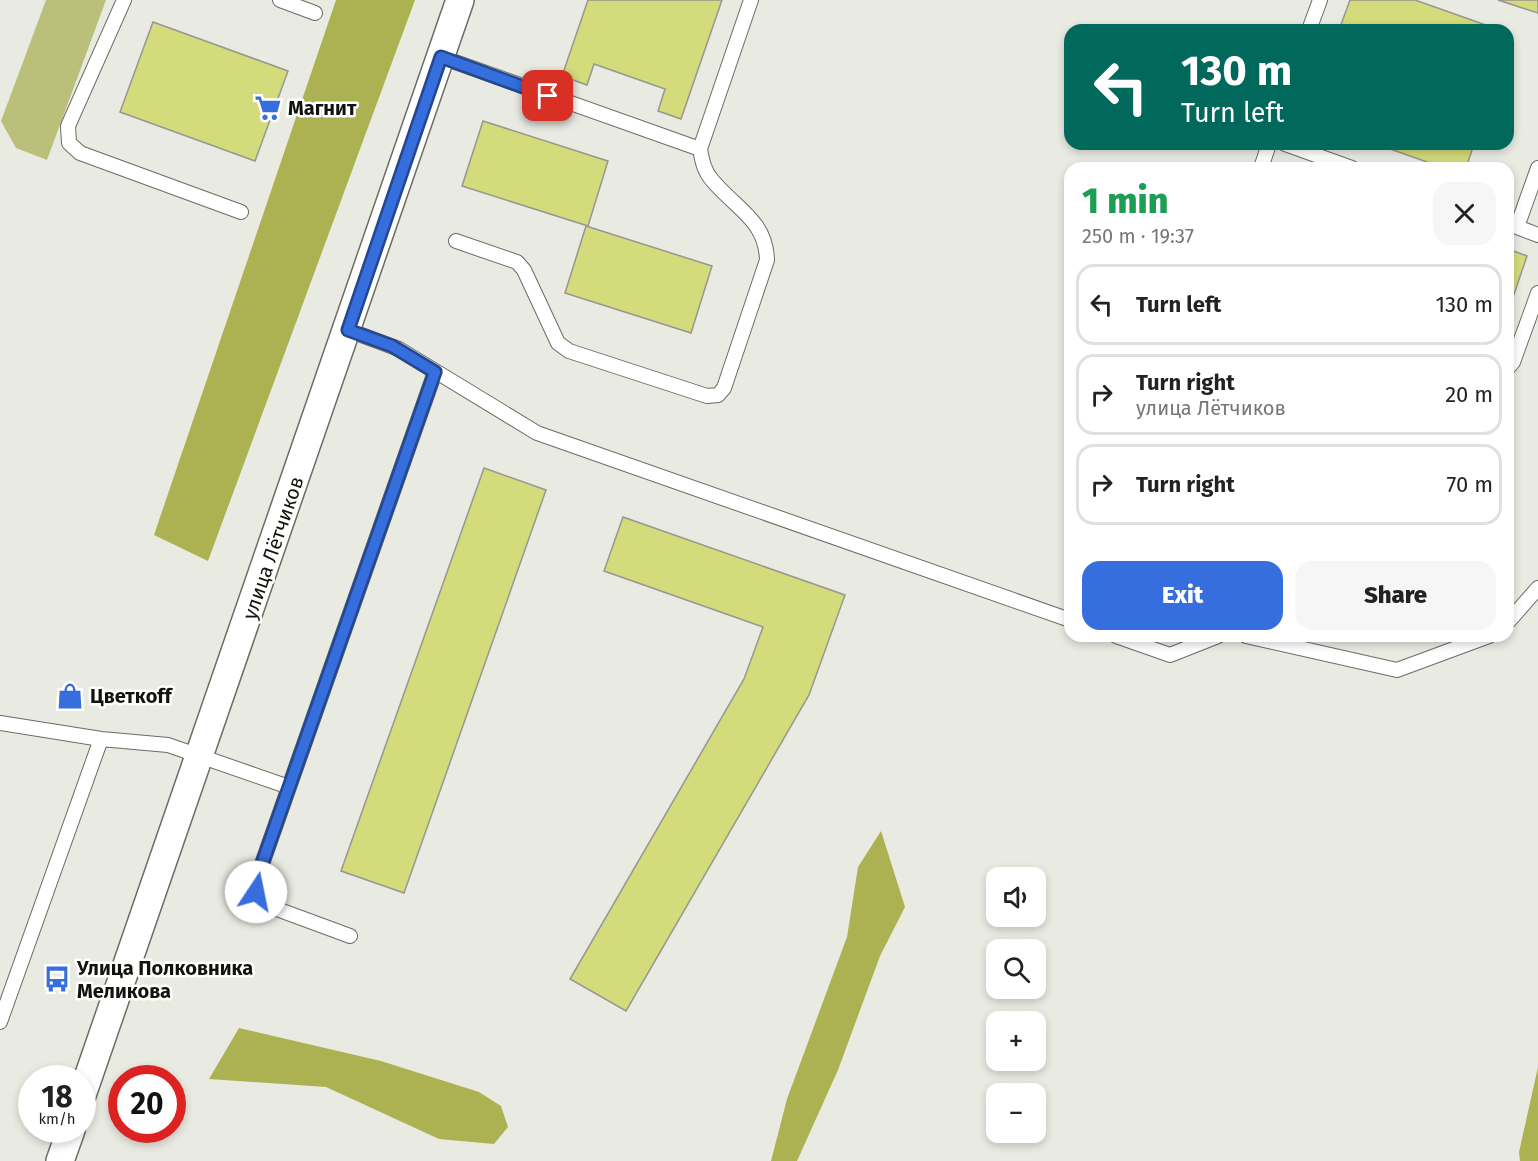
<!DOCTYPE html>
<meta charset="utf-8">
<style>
body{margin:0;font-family:"Fira Sans",sans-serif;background:#f6f6f6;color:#222;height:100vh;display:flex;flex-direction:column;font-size:22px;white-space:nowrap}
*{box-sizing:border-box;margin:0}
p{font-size:20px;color:#767676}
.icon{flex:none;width:33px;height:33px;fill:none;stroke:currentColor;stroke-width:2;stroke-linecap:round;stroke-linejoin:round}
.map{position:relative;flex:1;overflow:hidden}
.side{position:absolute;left:1064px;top:162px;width:450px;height:480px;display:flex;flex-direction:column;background:#fff;border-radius:18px;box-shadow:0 3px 9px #0003}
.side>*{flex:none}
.guide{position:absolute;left:1064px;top:24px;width:450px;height:126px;border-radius:18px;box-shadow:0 3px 9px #0003;background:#00695c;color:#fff;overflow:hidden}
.controls{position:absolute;left:986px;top:867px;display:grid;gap:12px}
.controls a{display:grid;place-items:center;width:60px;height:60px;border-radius:12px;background:#fff;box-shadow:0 3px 9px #0003;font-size:30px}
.speed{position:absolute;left:18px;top:1065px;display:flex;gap:12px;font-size:30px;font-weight:700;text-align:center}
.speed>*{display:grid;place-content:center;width:78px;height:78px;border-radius:50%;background:#fff;box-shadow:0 3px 9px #0003;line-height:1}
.speed small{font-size:15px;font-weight:400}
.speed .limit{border:9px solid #d22;background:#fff;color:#111}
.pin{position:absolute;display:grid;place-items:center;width:51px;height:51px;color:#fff;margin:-26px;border-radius:12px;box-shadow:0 3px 9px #0006}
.me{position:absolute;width:66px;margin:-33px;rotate:11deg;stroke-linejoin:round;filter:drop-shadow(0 0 4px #0008)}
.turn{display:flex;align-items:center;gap:21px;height:126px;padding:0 18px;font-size:27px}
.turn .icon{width:78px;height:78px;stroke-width:2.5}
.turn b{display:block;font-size:42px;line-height:51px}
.round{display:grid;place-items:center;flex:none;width:63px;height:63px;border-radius:18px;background:#f6f6f6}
.head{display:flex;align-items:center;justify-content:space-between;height:102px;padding:0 18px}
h1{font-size:36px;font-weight:800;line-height:45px;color:#1e9e55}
.primary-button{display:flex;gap:12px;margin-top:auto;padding:12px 18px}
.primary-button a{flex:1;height:69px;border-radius:18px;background:#366edd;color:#fff;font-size:24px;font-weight:800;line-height:69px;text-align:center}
.primary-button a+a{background:#f6f6f6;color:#222}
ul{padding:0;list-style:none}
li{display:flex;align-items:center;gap:18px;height:81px;margin:0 12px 9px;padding:0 6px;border:3px solid #e0e0e0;border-radius:18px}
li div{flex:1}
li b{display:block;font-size:22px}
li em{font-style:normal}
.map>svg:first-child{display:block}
</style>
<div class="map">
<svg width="1538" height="1161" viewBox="0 0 1538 1161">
<rect width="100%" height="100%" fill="#e9eae2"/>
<path fill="#bac079" d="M46 0H106L47 160 16 148 1 121Z"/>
<path fill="#acb251" d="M336 0H415L208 561 154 535Z
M881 831 905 907 880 956 838 1070 797 1161H771L787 1099 847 937 858 867Z
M239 1028 381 1061 479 1092 501 1106 508 1127 494 1144 439 1139 326 1087 209 1079Z
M1538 1067V1161H1520L1519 1152Z"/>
<path fill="#d4db7a" stroke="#969790" stroke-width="1.5" d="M588 0H722L681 119 658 111 665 89 594 64 587 85 562 76Z
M1350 0H1415L1500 30H1339Z
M1498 0H1538V13Z
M153 22 288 71 255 161 120 112Z
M483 121 608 161 588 226 462 186Z
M1376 144H1474L1466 168H1444Z
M586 226 712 266 691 333 565 293Z
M1508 249 1527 256 1508 312Z
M484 468 546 490 404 893 341 871Z
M623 517 845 595 809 695 626 1011 570 979 744 679 763 627 604 571Z"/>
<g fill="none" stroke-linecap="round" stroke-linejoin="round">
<g stroke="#6b6c65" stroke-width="16">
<path id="service" d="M124 0 68 126 69 143 80 153 241 212
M280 0 315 13
M1309 30 1320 0
M441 57 700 149 751 0
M1285 144 1352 168
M1261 168 1269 144
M1538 168 1517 227 1538 235
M456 241 517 262 524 270 558 343 569 351 707 396 718 395 724 388 767 260C766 220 735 208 712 180 704 171 702 160 700 149
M348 330 399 349 537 433 1070 620
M1508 368 1513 362 1538 293
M1508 622 1538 588
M1116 636 1170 655 1218 636
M1246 636 1397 670 1489 636
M0 723 101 739 168 745 289 787
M350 936 266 905 256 892V881L435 372
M0 1022 101 739"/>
</g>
<g stroke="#6b6c65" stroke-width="30">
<path id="minor" d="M82 1095 460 0
M60 1161 71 1130"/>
</g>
<use href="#service" stroke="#fff" stroke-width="14"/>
<use href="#minor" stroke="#fff" stroke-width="27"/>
</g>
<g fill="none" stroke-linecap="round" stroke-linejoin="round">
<g stroke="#234890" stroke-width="15">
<path id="route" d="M256 892V881L435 372 392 346 348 330 441 57 548 96"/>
</g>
<use href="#route" stroke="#366edd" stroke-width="10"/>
</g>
<defs>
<g id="supermarket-bare" transform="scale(2.07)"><path d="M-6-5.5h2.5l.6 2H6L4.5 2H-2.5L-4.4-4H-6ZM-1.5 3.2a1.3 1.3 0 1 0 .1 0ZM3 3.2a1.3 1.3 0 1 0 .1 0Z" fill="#366edd" stroke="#fffffe" stroke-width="2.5" paint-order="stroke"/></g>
<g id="shop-bare" transform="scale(2.07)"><path d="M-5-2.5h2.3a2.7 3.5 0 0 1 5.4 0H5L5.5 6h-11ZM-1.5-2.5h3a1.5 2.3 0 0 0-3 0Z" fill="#366edd" stroke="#fffffe" stroke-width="2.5" paint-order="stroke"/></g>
<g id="bus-bare" transform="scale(2.07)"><path d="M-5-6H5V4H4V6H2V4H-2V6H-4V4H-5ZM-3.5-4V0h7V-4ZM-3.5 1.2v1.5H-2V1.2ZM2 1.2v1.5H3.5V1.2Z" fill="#366edd" stroke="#fffffe" stroke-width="2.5" paint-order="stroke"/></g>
</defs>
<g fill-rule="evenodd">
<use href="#supermarket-bare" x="268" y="108"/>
<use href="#shop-bare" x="70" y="696"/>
<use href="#bus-bare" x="57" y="979"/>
</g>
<g text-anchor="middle" stroke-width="5" stroke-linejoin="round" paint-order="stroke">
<g font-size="20" font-weight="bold" fill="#12120f" stroke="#fffffe" text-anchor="start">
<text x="288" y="115">Магнит</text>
<text x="90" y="703">Цветкoff</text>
<text x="77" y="975">Улица Полковника<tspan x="77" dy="23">Меликова</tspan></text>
</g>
<g font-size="20" fill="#12120f" stroke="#fffffe">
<text transform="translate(273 548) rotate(-71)" y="7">улица Лётчиков</text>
</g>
</g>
</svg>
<div class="controls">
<a><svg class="icon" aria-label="sound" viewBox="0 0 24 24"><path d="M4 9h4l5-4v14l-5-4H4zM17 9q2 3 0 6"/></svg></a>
<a><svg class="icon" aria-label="search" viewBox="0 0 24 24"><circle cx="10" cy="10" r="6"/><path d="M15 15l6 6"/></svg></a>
<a>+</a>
<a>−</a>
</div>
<div class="speed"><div>18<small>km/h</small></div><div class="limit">20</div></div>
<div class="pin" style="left:548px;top:96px;background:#d93025"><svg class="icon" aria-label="arrive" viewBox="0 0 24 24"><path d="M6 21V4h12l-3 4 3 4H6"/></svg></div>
<svg class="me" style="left:256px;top:892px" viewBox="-20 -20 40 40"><circle r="19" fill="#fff"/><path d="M0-13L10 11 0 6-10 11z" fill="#366edd"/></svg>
<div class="guide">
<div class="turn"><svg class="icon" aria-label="left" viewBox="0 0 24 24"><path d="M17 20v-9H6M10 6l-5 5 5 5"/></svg><div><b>130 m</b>Turn left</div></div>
</div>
<section class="side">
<div class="head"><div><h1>1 min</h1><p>250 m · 19:37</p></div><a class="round"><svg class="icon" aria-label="close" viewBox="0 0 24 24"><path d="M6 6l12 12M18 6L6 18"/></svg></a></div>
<ul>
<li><svg class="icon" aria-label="left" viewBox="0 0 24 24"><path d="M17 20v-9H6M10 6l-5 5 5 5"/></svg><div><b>Turn left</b></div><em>130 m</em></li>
<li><svg class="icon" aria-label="right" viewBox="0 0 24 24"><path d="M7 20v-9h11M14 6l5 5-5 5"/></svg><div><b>Turn right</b><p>улица Лётчиков</p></div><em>20 m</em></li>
<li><svg class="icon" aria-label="right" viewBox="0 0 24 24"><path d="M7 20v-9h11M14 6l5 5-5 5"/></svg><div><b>Turn right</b></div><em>70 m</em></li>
</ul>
<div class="primary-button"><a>Exit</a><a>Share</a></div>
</section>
</div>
